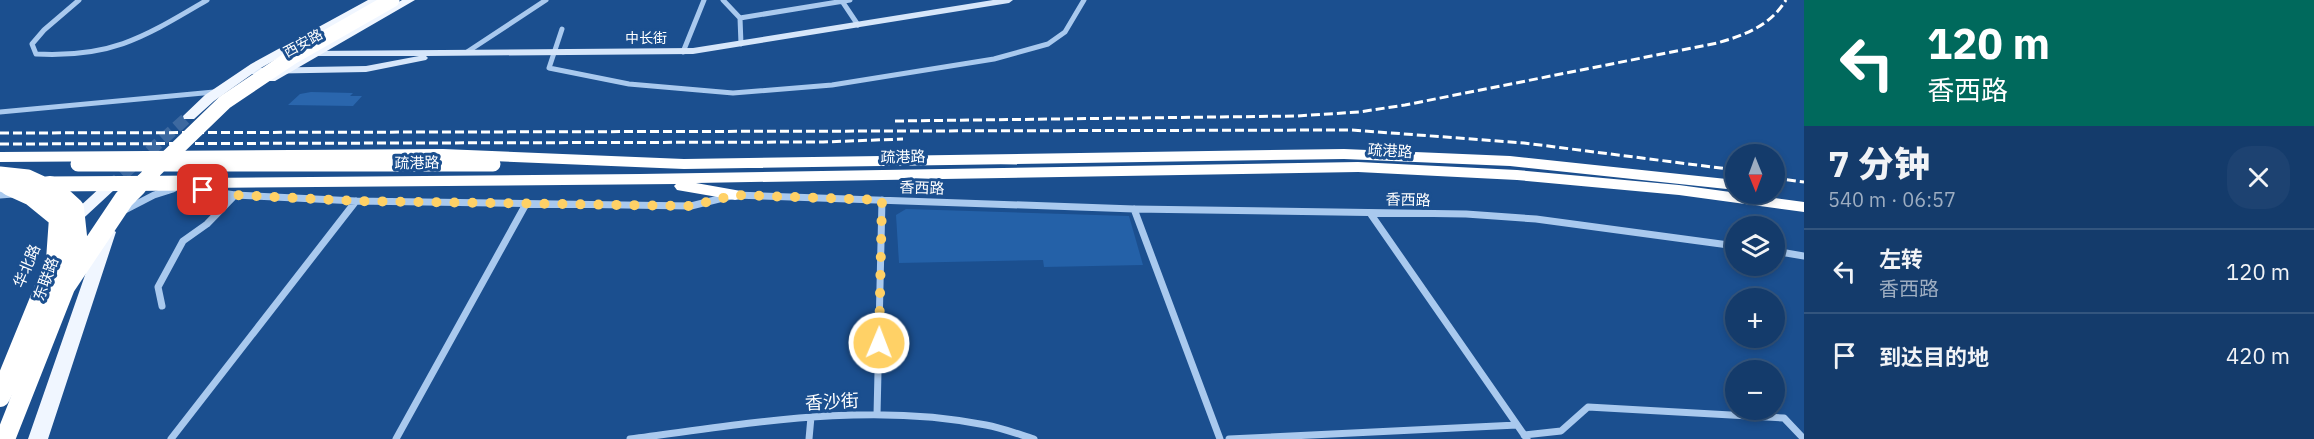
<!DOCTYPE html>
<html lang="zh">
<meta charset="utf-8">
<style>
body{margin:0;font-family:"IBM Plex Sans","Noto Sans SC",sans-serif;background:#1d4271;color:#f1f3f6;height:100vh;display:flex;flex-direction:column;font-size:22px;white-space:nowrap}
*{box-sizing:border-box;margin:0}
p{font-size:20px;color:#9dadc1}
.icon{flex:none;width:33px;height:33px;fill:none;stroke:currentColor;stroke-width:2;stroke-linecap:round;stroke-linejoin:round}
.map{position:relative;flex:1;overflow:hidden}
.side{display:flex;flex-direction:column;background:#143b6b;width:510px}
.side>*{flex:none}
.top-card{background:#00695c;color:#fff;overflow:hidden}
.needle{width:39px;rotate:179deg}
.tools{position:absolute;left:1725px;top:144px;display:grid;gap:12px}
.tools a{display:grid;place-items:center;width:60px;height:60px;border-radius:50%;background:#143b6b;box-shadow:0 3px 9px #0003,0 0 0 2px #33557e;font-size:30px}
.pin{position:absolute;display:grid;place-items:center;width:51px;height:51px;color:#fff;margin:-26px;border-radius:12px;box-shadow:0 3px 9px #0006}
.me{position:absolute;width:66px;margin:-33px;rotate:1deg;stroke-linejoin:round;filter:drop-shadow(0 0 4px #0008)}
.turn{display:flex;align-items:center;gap:21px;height:126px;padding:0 24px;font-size:27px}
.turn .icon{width:78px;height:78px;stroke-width:2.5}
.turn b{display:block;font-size:42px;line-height:51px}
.round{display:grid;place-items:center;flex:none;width:63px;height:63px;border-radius:24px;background:#1d4271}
.head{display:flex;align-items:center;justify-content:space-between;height:102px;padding:0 24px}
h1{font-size:36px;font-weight:800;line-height:45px}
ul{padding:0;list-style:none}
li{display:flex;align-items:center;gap:18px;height:84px;padding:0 24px;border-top:2px solid #33557e}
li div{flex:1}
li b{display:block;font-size:22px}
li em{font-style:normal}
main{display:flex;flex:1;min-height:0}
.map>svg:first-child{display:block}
</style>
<main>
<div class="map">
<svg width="1804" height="439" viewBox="0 0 1804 439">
<rect width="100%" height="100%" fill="#1b4f8f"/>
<path fill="#2461a8" d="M906 209 1129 216 1143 265 1044 267 1043 260 899 263 896 215Z"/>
<path fill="#2a66ad" d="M311 92 353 93 350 96H362L353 106 288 105 300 94Z"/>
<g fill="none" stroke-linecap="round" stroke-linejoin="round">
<path stroke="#3d69a0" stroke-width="12" stroke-dasharray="12 6" stroke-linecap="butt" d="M109 187 189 116"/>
<path stroke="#a9c9ee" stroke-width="5" d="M79 0 44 30 32 44 36 54C112 58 144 37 207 0
M723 0 740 18 850 0
M842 1 858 25
M740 18 741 44
M562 29 549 68 629 84 733 93 832 85 994 59 1048 44 1065 32 1084 0
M467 52 546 0
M683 52 704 0
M0 112 214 92"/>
<path stroke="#a9c9ee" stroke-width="7" d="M195 189 235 195 356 201 691 206 735 195 1134 209 1466 214 1536 219 1736 246
M0 195 13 194
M1134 209 1220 439
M125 210 154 195 173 189
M1370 213 1527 439
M1774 251 1804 256
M162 306 158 287 183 241 207 224 235 195
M877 415 882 200
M1524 435 1561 431 1588 407 1784 418 1804 439
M171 439 356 201
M396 439 526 204
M630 439C747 424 868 401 986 425 1002 428 1018 434 1034 439
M809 439 811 417
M1229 439 1517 425"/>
<path fill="#d6e6fa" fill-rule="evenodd" d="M993 0H1013L1009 3 693 54 426 56 428 58 426 60 366 72 250 74 245 71 250 68 366 66 419 56H304L302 54 307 51 693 48Z"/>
<path fill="#f0f6ff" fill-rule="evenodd" d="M368 0H381L259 69 214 101 194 119H184L183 116 205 95 251 64Z
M402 0H415L275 81H267L265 78Z
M109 183 116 187 114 190 74 227H64L61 224 64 221 104 184Z
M108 227 116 232 48 439H28L100 232Z"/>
<path fill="#fff" fill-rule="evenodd" d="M443 149 684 159 1344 149 1510 156 1736 180V190L1510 166 1344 159 684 169 443 159 0 162V152Z
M1358 162 1517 170 1679 185 1804 202V212L1679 195 1517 180 1358 172 696 183 741 191 744 195 741 199 735 200 677 190 674 186 676 184 201 188 195 187 192 183 195 179 201 178 640 174Z"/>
<path stroke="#fff" stroke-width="3" stroke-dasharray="9 4" stroke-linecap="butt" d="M895 121 1297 116 1359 112 1405 105 1717 43C1745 35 1770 26 1786 0
M0 133 1352 130 1524 143 1736 170
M0 144 823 142 903 139
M1774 178 1804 182"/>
<path stroke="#fff" stroke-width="15" d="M78 164H493
M0 174 28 177 52 188
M0 184 15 188
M44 184 201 183
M136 188 225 102 292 57 392 0"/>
<path stroke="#fff" stroke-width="20" d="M65 287 124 199 137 186
M0 397 56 260 59 218 32 196 10 186
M5 439 65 287 75 255 77 236 74 208 50 186"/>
</g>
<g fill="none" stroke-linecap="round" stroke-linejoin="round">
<path stroke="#ffd166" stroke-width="10" stroke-dasharray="0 18" d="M203 190 235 195 356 201 691 206 735 195 882 200 879 343"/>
</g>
<g text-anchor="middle" stroke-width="6" stroke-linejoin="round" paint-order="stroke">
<g font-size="14" fill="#fff" stroke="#1b4f8f">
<text x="646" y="43">中长街</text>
<text transform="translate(303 43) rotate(-29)" y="5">西安路</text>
</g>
<g font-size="15" fill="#fff" stroke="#1b4f8f">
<text transform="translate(1390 151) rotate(3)" y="5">疏港路</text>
<text transform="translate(903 157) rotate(-1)" y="5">疏港路</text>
<text transform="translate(417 163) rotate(-1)" y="5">疏港路</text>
<text transform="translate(922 188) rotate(2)" y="5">香西路</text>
<text transform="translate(1408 200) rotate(1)" y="5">香西路</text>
<text transform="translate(27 266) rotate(-67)" y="5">华北路</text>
<text transform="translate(46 279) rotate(-70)" y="5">东联路</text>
</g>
<g font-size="18" fill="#fff" stroke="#1b4f8f">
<text transform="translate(832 402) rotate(-3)" y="6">香沙街</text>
</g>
</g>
</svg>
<div class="tools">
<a><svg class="needle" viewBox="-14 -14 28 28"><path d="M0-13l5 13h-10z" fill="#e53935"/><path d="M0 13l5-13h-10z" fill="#9dadc1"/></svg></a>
<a><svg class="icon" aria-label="layers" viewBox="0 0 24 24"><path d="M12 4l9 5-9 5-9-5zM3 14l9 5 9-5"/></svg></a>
<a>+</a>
<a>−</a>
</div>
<div class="pin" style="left:203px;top:190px;background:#d93025"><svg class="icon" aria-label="arrive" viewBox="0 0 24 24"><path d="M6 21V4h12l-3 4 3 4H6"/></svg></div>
<svg class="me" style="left:879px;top:343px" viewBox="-20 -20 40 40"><circle r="17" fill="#ffd166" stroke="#fff" stroke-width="3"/><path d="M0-11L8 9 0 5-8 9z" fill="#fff"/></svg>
</div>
<section class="side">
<div class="top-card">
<div class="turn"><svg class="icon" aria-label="left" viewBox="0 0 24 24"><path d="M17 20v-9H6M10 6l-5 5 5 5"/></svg><div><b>120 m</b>香西路</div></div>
</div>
<div class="head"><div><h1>7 分钟</h1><p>540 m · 06:57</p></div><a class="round"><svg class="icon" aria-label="close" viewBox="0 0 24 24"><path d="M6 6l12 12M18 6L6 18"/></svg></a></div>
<ul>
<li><svg class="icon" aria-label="left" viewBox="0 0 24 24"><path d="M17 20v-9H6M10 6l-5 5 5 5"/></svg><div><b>左转</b><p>香西路</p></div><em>120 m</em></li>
<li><svg class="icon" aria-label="arrive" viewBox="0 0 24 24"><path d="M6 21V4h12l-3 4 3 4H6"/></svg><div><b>到达目的地</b></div><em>420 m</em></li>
</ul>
</section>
</main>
